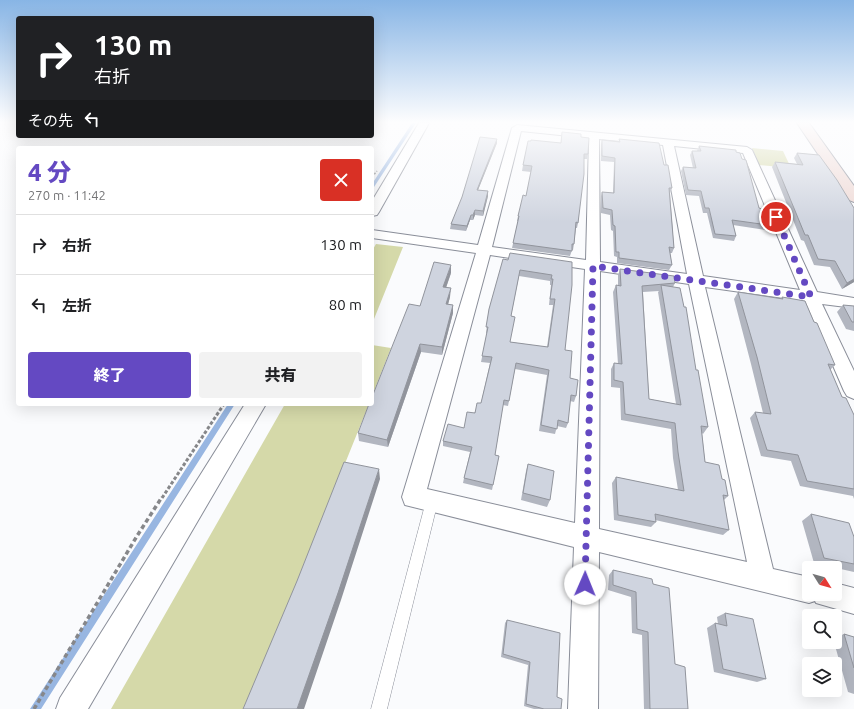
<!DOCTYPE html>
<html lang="ja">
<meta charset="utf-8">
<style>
body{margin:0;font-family:Ubuntu,"Noto Sans JP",sans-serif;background:#f2f2f2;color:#202124;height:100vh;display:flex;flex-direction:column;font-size:15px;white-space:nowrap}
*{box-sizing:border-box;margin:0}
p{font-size:13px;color:#757577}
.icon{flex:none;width:22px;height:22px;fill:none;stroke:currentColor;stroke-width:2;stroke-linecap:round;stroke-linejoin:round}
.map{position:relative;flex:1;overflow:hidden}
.panel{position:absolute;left:16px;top:146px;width:358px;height:260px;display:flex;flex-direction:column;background:#fff;border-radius:4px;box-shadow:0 4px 16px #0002}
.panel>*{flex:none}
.guide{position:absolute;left:16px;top:16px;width:358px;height:122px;border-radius:4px;box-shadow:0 4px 16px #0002;background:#202124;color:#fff;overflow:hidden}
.needle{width:26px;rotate:127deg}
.fabs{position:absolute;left:802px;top:561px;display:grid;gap:8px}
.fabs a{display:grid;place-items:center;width:40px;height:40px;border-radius:4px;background:#fff;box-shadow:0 4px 16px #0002;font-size:20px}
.pin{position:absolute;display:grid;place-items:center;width:34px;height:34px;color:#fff;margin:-17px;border:2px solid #fff;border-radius:50%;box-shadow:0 1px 4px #0007}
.me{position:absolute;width:44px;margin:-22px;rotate:1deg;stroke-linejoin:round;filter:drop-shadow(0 0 3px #0008)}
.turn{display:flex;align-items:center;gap:14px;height:84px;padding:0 12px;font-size:18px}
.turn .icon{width:52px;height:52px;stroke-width:2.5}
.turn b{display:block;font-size:28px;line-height:34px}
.then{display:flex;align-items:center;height:38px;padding:0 12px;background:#0003;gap:8px;font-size:15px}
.round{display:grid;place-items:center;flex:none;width:42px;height:42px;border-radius:4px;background:#f2f2f2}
.summary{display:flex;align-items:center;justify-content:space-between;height:68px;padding:0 12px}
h1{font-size:24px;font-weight:800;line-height:30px;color:#6449c2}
.cta{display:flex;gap:8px;margin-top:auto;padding:8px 12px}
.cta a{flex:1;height:46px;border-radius:4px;background:#6449c2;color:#fff;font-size:16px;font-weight:800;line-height:46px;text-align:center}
.cta a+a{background:#f2f2f2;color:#202124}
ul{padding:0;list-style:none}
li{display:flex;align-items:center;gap:12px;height:60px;padding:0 12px;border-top:1px solid #e0e0e0}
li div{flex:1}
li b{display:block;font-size:15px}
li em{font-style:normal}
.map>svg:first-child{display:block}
</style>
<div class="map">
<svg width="854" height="709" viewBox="0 0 854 709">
<rect width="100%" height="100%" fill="#fafbfd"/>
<path fill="#d5d9a9" d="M752 148 783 151 791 168 759 165Z
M376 244 403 247 372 324V251Z
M372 345 391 348 372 396Z
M285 404H369L246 709H111Z"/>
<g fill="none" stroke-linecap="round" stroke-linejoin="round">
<path fill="#98b6e1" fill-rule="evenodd" d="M412 123H416L374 187 372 188V184Z
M228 404H235L41 709H30Z"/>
<g stroke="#8a8e99" stroke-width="1">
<path id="lane" d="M432 496 436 497 438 501 387 709H371L426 501 428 497Z"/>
</g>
<g stroke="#8a8e99" stroke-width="2">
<path id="street" d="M419 123H429L379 212 377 215 372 216V201Z
M517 125 747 147 752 150 817 292 854 298V308L822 304 854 371V399L847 396 844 391 805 301 705 287 773 569 809 577V594H835V583L854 588V614L816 603 815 601 809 603 599 552 598 709H568L574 547 405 505 402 497 476 253 372 238V230L478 245 512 128ZM521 131 589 138 586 260 492 247ZM599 139 663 145 687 274 600 262ZM674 146 743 153 800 290 703 276ZM490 255 585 269 575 523 427 489ZM600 271 689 284 747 562 599 529Z
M245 404H266L88 709H56L60 698Z"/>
</g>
<g stroke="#8a8e99" stroke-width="2">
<path id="secondary" d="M797 123H809L854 186V202L849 200Z"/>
</g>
<path stroke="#86878a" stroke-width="1.5" stroke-dasharray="2 1.5" stroke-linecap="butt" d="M372 177 377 171"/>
<path stroke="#86878a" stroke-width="3" stroke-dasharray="3.5 2" stroke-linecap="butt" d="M162 498 224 404"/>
<path stroke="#86878a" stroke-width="3.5" stroke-dasharray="4.5 3" stroke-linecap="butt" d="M34 709 137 536 162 497"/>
<use href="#lane" fill="#fff" fill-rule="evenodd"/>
<use href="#street" fill="#fff" fill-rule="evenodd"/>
<use href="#secondary" fill="#efdad6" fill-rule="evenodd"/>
</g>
<path fill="#b2b6c0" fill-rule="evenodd" d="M562 132 581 137 588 154 587 159H584L578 223 577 228H576L574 244 573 250H572L570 256 512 248 518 221H517L518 216 526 196 531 172 522 171 523 165 561 143Z
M497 139V143L478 190 488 191V196L483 216 475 215 473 220H470L466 231 450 229 451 224Z
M619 139 664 165 672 188 670 193 674 248 672 253H670L672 265 669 270 617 263V257L614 256 613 231 611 230 610 215 601 213V196L602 192 613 193 614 162 601 161V144L602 140 619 142Z
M699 146 736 152 742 159 759 208 768 225 765 230 733 225 736 236 734 241 713 238 707 213H703L699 196 686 195 681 171 683 167 693 168 690 155 692 151H697Z
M797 153 819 155 854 282 842 289 830 267 814 265 804 241 801 240 772 167 775 162 797 164 794 158Z
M508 260 572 262 565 350 570 378 576 396 574 402 570 401 568 423 566 428 557 426 555 434 539 431 547 375 515 369 508 406 503 405 495 455 499 456 492 490 463 483 464 478 470 452 443 446V441L464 428 481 403 490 363 481 362 487 333H486L489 309ZM519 276 550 281V285H551L549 305H553L547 347 510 342 511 316Z
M620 269 675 283 673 287 696 370 708 427 703 434 702 433 705 462 722 479 728 496 724 500 729 530 723 535 655 520 656 522 651 527 614 520 612 483 616 477 678 490 673 458 671 429 621 420 620 388 611 387V369L614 363 618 364 613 292 616 285 618 286V275ZM659 291 658 292 676 404 649 399 643 292Z
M451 273 446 288 450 297 448 304 453 305V313L442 355 421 352 388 447 359 441 358 433 420 306Z
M738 292 781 299 782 297 814 322 835 365 830 370 842 397 854 415V499L853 496 800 486 791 461 761 456 750 418 755 412 763 413 751 364 734 299Z
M843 305 854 306V331L846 329 837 312Z
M528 464 550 500 547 507 521 500 526 471Z
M811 514 854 537V572L814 563 802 521Z
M613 570 653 584 675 664 688 709H644L642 635 632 633 631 597 608 590 609 575Z
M725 613 766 679 757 682 714 672 707 628 715 623 718 624 717 617Z
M507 620 557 697 561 709H534L524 706 528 665 501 657 505 623Z
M844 634 854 637V694L848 692 834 642H835V638Z"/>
<path fill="#91949c" d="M497 139V143L476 195 477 190Z
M488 191V196L483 216V211Z
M475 210V215L473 220V215Z
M471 215 470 220 466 231 467 226Z
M451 265V273L443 296V287Z
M854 279V282L842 289 847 283Z
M451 288 450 297 446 312V304Z
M453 305V313L442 355V347Z
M420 344 421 352 388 447 387 440Z
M379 469 380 479 341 600 304 709H297Z"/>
<path fill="#cfd4df" stroke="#91949c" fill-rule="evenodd" d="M562 132 581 134V137L589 138 588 154H584V174L578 223 576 222 574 244H572V251L513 243 519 216H518L523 195 526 196 532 166 523 165 528 141H531V140L561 143Z
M480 137 497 139 477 190 488 191 483 211 475 210 473 215H471L467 226 451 224 462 197Z
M619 139 659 143 664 165H668L672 188H669L674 248 669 247 672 265 619 258V252H616L615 226 613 225 612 210 603 208 602 192 614 193 615 158 602 156V140L620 142Z
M699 146 736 150V152L740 153 742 159 746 160 759 208 762 209 768 225 732 220 736 236 715 234 709 208H705L701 191 688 190 683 167 696 168 692 151H701Z
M797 153 819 155 837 180 854 208V279L847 283 835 261 818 259 808 235H805L775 162 803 165Z
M510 253 572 262V285L565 350 572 351 570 378 578 380 576 396 571 395 568 423 558 420 557 429 541 425 549 370 516 363 509 401 504 400 495 455 499 456 493 485 464 478 472 447 443 441 448 424 464 428 467 412 475 413 477 403H481L492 357 482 356 488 327H486L489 309 503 259 508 260ZM520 270 552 275 551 279H553L550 299H555L548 347 510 342 515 317 511 316Z
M434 262 451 265 443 287 451 288 446 304 453 305 442 347 420 344 387 440 358 433 369 404H372V397L409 304 420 306Z
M620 269 674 276 675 283 642 286 649 399 681 405 661 285 680 288 684 307H686L696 370H698L708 427 701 426 705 462 719 465 722 479 725 480 728 496 723 495 729 530 655 514 656 522 618 515 616 477 684 491 678 452 675 423 625 414 623 382 614 380V363L622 364 616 285 621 286Z
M738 292 783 299 782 297 805 301 814 322 817 323 835 365 828 364 842 397 846 398 854 415V489L807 481 798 455 767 450 755 412 771 414 757 357Z
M843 305 854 306V322H852Z
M344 462 379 469 338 593 297 709H243L297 581Z
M528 464 554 471 550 500 523 493Z
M811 514 849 523 854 537V564L824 558Z
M613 570 652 579 653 584 669 588 675 664 685 667 688 709H650L648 632 637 629 636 592 613 585Z
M725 613 753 619 766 679 723 669 715 623 727 626Z
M507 620 560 633 557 697 562 699 561 709H544L526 704 530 662 503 654Z
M844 634 854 637V668Z"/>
<linearGradient id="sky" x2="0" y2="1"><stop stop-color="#88b5e5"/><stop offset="0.55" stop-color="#fdfdfe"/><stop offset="1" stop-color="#fdfdfe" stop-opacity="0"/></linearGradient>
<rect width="854" height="222" fill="url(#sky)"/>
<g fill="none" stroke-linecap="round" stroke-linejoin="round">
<path stroke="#6449c2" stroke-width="7" stroke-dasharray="0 12.6" d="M585 584 593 266 811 297 776 217"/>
</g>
</svg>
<div class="fabs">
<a><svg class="needle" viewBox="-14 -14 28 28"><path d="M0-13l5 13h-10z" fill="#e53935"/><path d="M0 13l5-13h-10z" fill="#757577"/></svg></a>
<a><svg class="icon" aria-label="search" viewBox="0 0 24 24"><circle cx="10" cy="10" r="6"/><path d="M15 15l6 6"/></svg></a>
<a><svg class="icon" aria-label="layers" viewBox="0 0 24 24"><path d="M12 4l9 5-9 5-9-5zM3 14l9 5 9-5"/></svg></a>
</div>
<div class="pin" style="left:776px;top:217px;background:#d93025"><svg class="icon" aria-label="arrive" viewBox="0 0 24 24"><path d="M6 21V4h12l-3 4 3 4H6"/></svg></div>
<svg class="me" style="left:585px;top:584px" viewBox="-20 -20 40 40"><circle r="19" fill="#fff"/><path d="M0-13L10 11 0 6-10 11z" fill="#6449c2"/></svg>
<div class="guide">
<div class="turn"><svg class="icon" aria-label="right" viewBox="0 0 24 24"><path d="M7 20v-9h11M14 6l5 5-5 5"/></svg><div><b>130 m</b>右折</div></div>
<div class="then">その先<svg class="icon" aria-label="left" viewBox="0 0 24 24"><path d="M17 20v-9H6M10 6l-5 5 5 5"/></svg></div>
</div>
<section class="panel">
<div class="summary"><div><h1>4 分</h1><p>270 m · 11:42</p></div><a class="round" style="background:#d93025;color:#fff"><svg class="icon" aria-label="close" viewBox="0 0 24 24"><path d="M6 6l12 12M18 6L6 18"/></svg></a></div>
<ul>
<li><svg class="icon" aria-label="right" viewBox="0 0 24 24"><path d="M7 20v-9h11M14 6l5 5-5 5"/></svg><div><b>右折</b></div><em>130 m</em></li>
<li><svg class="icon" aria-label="left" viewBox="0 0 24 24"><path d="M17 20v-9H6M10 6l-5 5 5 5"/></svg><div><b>左折</b></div><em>80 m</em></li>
</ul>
<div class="cta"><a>終了</a><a>共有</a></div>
</section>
</div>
